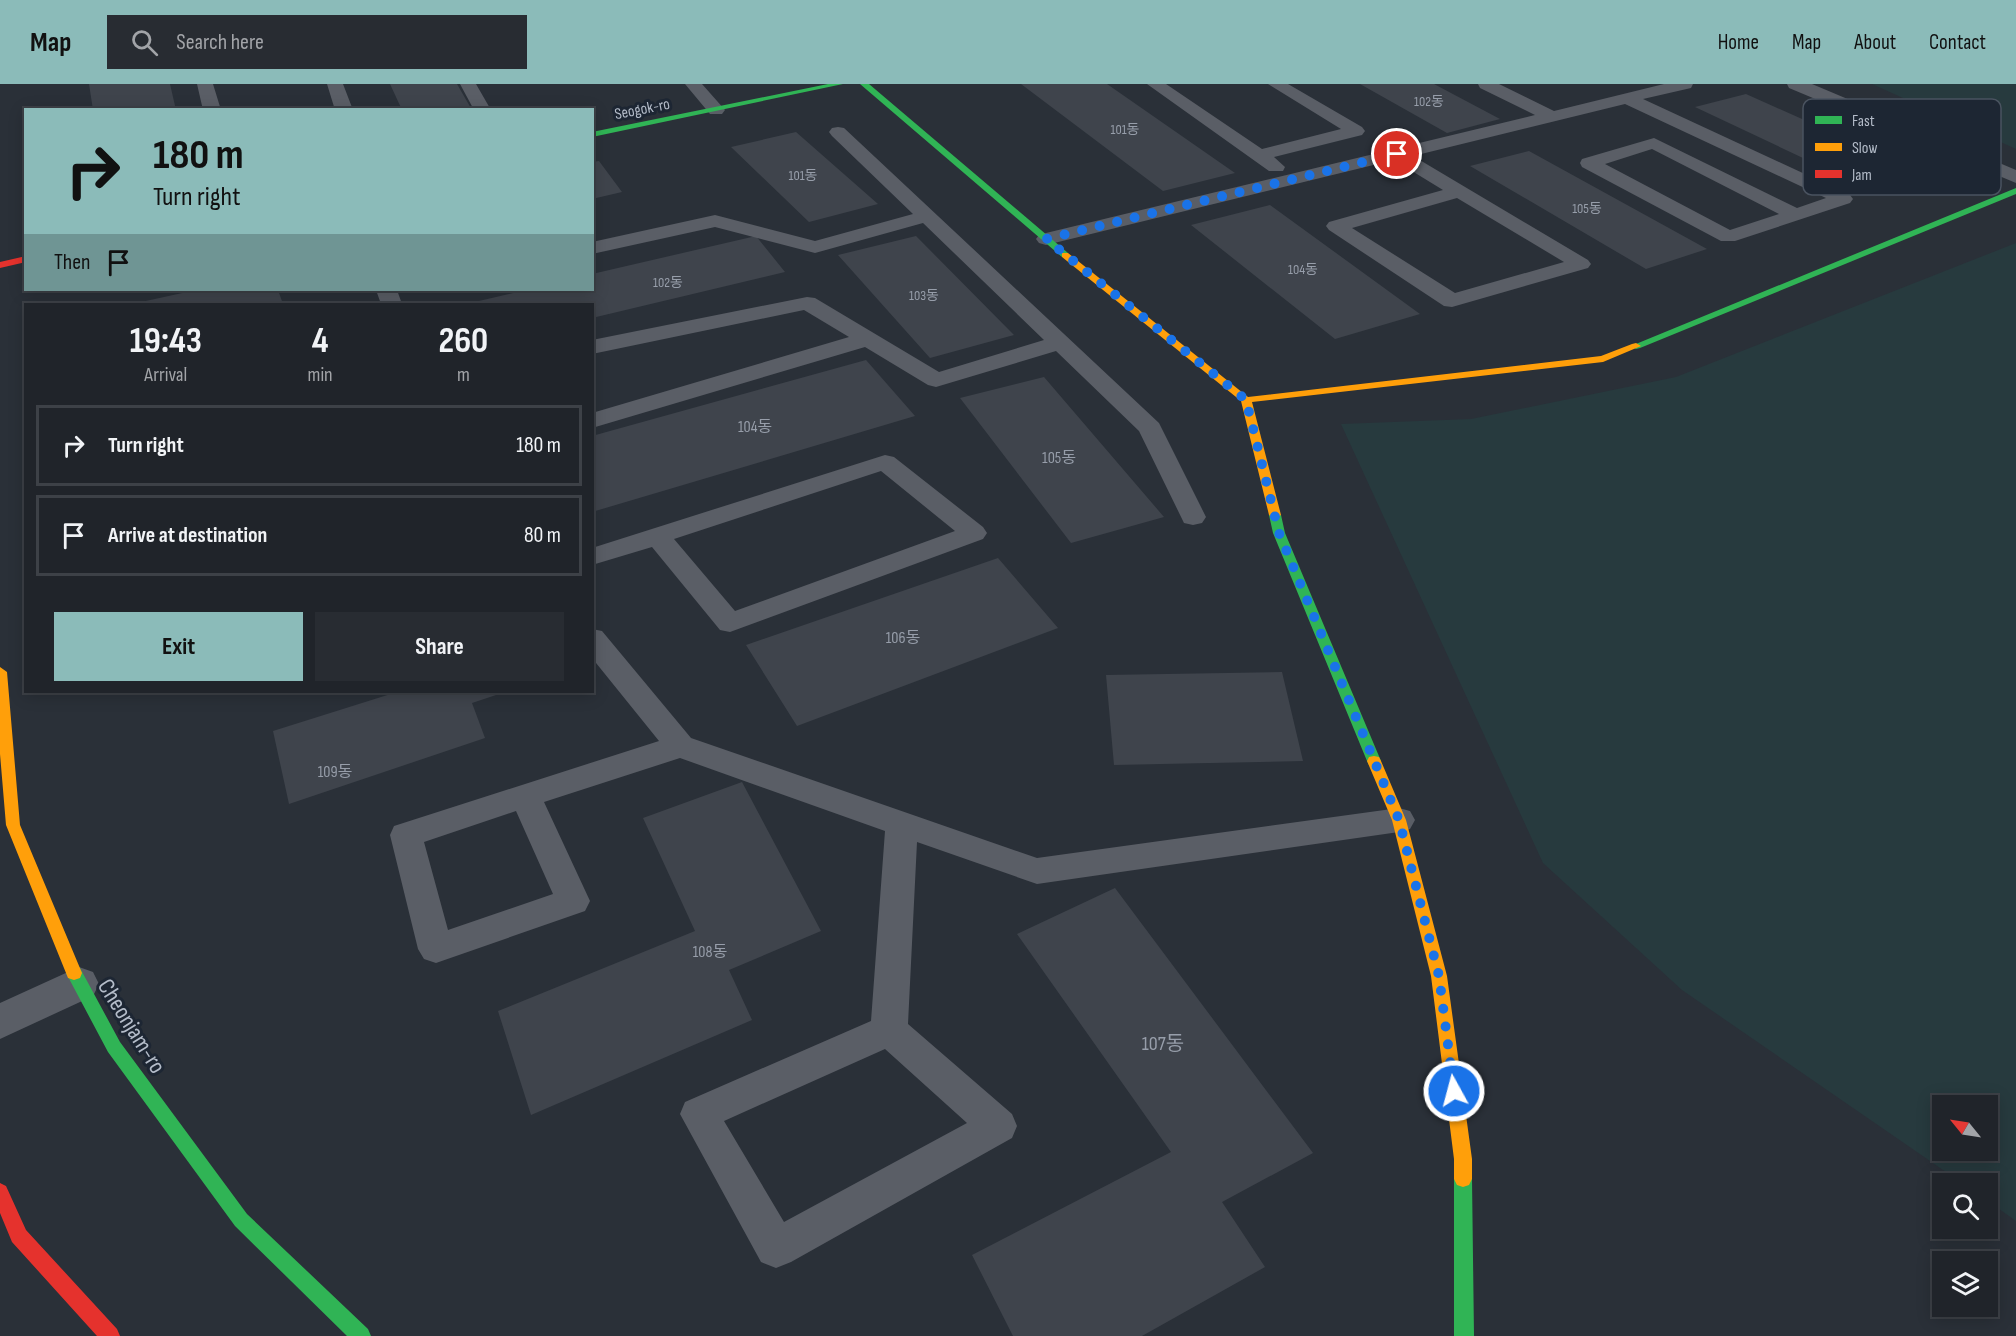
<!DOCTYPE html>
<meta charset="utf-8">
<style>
body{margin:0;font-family:"Sofia Sans Condensed","Noto Sans KR",sans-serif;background:#282c32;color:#f1f3f6;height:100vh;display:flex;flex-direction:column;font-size:22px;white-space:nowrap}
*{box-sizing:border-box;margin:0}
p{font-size:20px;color:#a2a4a8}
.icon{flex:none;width:33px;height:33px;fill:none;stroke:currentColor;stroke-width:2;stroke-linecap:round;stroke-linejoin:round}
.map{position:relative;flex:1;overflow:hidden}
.details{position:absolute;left:24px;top:219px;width:570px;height:390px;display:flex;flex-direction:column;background:#20242a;border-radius:0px;box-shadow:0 3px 15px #0003,0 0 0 2px #3d4147}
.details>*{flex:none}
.guide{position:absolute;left:24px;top:24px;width:570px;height:183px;border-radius:0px;box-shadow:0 3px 15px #0003,0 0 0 2px #3d4147;background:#8bbbb9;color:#111;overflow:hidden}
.needle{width:39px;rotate:300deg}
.fabs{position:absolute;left:1932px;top:1011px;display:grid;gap:12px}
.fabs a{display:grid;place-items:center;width:66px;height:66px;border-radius:0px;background:#20242a;box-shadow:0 3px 15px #0003,0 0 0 2px #3d4147;font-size:30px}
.pin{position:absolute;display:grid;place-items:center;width:51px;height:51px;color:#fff;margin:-26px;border:3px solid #fff;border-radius:50%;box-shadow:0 2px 6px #0007}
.me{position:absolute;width:66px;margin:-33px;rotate:353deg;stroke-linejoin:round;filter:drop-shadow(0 0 4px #0008)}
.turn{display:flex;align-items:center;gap:21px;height:126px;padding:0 30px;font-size:27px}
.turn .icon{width:78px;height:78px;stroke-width:2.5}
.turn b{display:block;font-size:42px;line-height:51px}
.then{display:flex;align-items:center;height:57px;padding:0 30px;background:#0003;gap:12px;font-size:22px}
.eta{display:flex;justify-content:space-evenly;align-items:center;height:102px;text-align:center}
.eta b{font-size:36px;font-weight:700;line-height:42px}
.button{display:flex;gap:12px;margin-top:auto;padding:12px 30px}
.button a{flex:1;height:69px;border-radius:0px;background:#8bbbb9;color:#111;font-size:24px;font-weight:700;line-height:69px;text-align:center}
.button a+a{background:#282c32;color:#f1f3f6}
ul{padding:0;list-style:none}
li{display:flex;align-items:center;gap:18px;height:81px;margin:0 12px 9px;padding:0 18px;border:3px solid #3d4147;border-radius:0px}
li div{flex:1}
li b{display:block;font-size:22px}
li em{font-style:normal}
header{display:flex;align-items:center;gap:36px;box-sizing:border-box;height:84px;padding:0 30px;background:#8bbbb9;color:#111}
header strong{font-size:28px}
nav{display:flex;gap:33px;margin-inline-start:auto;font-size:21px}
.search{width:420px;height:54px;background:#282c32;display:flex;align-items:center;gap:15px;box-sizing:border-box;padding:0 21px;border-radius:0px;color:#a2a4a8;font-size:22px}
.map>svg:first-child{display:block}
</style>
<header>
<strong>Map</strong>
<div class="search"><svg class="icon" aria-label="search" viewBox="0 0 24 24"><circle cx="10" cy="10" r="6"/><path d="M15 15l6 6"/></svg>Search here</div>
<nav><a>Home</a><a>Map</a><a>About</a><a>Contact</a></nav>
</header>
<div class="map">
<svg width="2016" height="1252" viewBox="0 0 2016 1252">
<rect width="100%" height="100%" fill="#2a3038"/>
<path fill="#273a3e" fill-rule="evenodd" d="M1872 0H2016V65Z
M2016 159V1137L1988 1117V1100L1962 1099 1682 906 1543 779 1341 340 1471 335 1676 293ZM1942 1022H1988V1066H1942Z"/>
<path fill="#3f444c" d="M89 0H170L176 26H93Z
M390 0H457L472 26H402Z
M1021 0H1107L1235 89 1163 107Z
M1360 0H1434L1500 35 1447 49Z
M1746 10 1923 89 1871 106 1695 23Z
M796 48 878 120 809 138 731 63Z
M1529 67 1707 165 1646 185 1470 82Z
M599 77 622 108 592 115V78Z
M1270 121 1420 230 1335 255 1191 141Z
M756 152 785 188 592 234V220H466L526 206H592V190Z
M916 152 1014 251 930 274 838 171Z
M196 206H278L283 220H132Z
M866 276 915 332 592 428V352Z
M1044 293 1164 433 1071 459 960 314Z
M998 474 1058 544 797 642 746 561Z
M1282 588 1303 677 1114 681 1106 591Z
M397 608H505L472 619 485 654 289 720 273 647Z
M742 698 821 847 729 886 752 936 531 1031 498 927 695 847 643 734Z
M1115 804 1313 1069 1222 1118 1265 1183 1142 1252H1013L972 1171 1171 1068 1017 850Z"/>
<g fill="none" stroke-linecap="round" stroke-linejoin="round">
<path fill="#5a5e66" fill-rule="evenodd" d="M197 0H213L221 26H203Z
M327 0H343L353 26H335Z
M460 0H476L491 26H474Z
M685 0H702L725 26 722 30H710Z
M1147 0H1166L1262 65 1341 45 1268 0H1288L1362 43 1365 47 1362 51 1274 73 1285 83 1283 87H1269Z
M1478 0H1499L1554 27 1664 0H1693L1691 4 1643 15 1850 111 1853 115 1850 119 1735 157H1721L1582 83 1580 79 1582 75 1654 54 1797 124 1826 114 1625 20 1413 72 1588 176 1591 180 1588 184 1452 223 1444 222 1329 146 1326 142 1329 138 1443 106 1394 76 1046 161 1039 159 1036 155 1039 151 1046 149 1535 31 1480 4ZM1652 65 1779 130 1730 146 1605 80ZM1457 114 1564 178 1455 209 1352 144Z
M838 43 844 44 1159 339 1206 433 1202 439 1193 441 1184 439 1139 347 1056 267 936 303 928 301 865 263 592 344V329L849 253 804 226 592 270V256L807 213 815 214 939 288 1044 256 923 139 815 169 715 143 592 170V158L715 131 815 157 913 130 832 52 829 48 832 44Z
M376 206H397L402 220H381Z
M885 371 894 373 983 443 987 449 983 455 730 548 720 546 652 463 592 481V464ZM881 387 955 447 735 527 674 455Z
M592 545 602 547 691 654 1037 774 1399 724 1410 727 1415 736 1410 745 1399 748 1037 800 917 758 908 940 1012 1030 1017 1042 1012 1054 791 1178 776 1184 761 1178 680 1030 685 1018 871 937 885 747 680 674 544 718 590 817 585 827 436 879 424 875 418 865 390 751 394 742 659 657 592 574ZM516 727 553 810 448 846 424 758ZM885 965 967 1039 784 1138 724 1037Z"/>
<path fill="#5a5e66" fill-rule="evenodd" d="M1787 0H1812L2016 86V99L1789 4Z
M79 883 93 888 99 900 93 912 0 955V919Z"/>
<path fill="#30b455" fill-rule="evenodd" d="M828 0H843L592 53V48Z
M860 0H869L1068 169V173H1062Z
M2016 104V110L1640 264 1636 265 1631 262Z
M1275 427 1281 431 1285 449 1381 677 1379 681H1369L1367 677 1273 449 1269 431Z
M74 882 80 884 120 958 247 1130 368 1245 371 1252H347L235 1142 108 968 66 889 68 884Z
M1463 1087 1469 1089 1472 1095 1474 1252H1454V1095L1457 1089Z"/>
<path fill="#ff9f0a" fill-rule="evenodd" d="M1062 169H1068L1248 313 1601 272 1632 260 1636 259 1641 262 1603 278 1252 318 1281 431 1275 435 1269 431 1241 317 1062 173Z
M0 583 7 588 20 741 82 889 80 894 74 896 68 894 66 889 6 741 0 670Z
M1374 672 1379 673 1381 677 1406 736 1447 892 1472 1075V1095L1469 1101 1463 1103 1457 1101 1454 1095V1075L1431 892 1392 736 1367 677 1369 673Z"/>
<path fill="#e5322d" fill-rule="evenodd" d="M26 172V178L0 184V178Z
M0 1099 6 1102 26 1146 117 1245 120 1252H97L12 1158 0 1129Z"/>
</g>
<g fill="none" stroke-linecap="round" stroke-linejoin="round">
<path stroke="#1a73e8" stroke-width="10" stroke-dasharray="0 18" d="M1397 70 1046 155 1246 316 1279 449 1399 736 1439 892 1454 1007"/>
</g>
<g text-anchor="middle" stroke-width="6" stroke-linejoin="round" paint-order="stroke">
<g font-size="14" fill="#979eaa">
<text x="1429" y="22">102동</text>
<text x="1125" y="50">101동</text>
<text x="803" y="96">101동</text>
<text x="1587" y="129">105동</text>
<text x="1303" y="190">104동</text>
<text x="668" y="203">102동</text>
<text x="924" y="216">103동</text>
</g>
<g font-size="16" fill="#b4bcc9" stroke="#1d2633">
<text transform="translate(642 24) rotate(-11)" y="6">Seogok-ro</text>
</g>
<g font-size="16" fill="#979eaa">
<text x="755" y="348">104동</text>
<text x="1059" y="379">105동</text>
<text x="903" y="559">106동</text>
<text x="335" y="693">109동</text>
<text x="710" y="873">108동</text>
</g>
<g font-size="20" fill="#979eaa">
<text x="1163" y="966">107동</text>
</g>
<g font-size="24" fill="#b4bcc9" stroke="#1d2633">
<text transform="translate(132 942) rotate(58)" y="8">Cheonjam-ro</text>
</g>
</g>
<rect x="1803" y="15" width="198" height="96" rx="9" fill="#1d2633" stroke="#4a5360" stroke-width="1.5"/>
<rect x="1815" y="32" width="27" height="8" fill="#30b455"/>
<rect x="1815" y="59" width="27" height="8" fill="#ff9f0a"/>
<rect x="1815" y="86" width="27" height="8" fill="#e5322d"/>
<g font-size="16" fill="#b4bcc9">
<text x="1852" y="42">Fast</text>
<text x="1852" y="69">Slow</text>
<text x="1852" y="96">Jam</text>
</g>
</svg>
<div class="fabs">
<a><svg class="needle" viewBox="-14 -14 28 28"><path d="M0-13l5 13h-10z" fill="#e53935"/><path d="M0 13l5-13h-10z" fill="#a2a4a8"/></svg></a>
<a><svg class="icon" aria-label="search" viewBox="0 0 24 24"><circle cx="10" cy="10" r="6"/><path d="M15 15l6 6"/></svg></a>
<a><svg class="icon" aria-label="layers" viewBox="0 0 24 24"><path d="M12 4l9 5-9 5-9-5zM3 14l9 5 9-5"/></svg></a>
</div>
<div class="pin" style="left:1397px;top:70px;background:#d93025"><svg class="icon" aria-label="arrive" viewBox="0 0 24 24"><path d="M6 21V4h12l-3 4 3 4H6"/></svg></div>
<svg class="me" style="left:1454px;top:1007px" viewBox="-20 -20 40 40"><circle r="17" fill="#1a73e8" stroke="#fff" stroke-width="3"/><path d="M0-11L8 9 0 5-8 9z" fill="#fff"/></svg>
<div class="guide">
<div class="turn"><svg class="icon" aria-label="right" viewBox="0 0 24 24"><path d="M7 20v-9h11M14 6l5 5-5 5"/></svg><div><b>180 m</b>Turn right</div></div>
<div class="then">Then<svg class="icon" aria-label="arrive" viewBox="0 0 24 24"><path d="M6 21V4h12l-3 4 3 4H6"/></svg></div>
</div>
<section class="details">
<div class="eta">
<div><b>19:43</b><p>Arrival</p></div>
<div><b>4</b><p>min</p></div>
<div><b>260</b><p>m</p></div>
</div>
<ul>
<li><svg class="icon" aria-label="right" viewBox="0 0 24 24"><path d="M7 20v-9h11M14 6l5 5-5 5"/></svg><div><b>Turn right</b></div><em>180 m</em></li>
<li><svg class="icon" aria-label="arrive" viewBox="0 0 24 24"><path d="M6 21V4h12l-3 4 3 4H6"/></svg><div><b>Arrive at destination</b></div><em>80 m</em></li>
</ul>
<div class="button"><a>Exit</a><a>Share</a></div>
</section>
</div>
